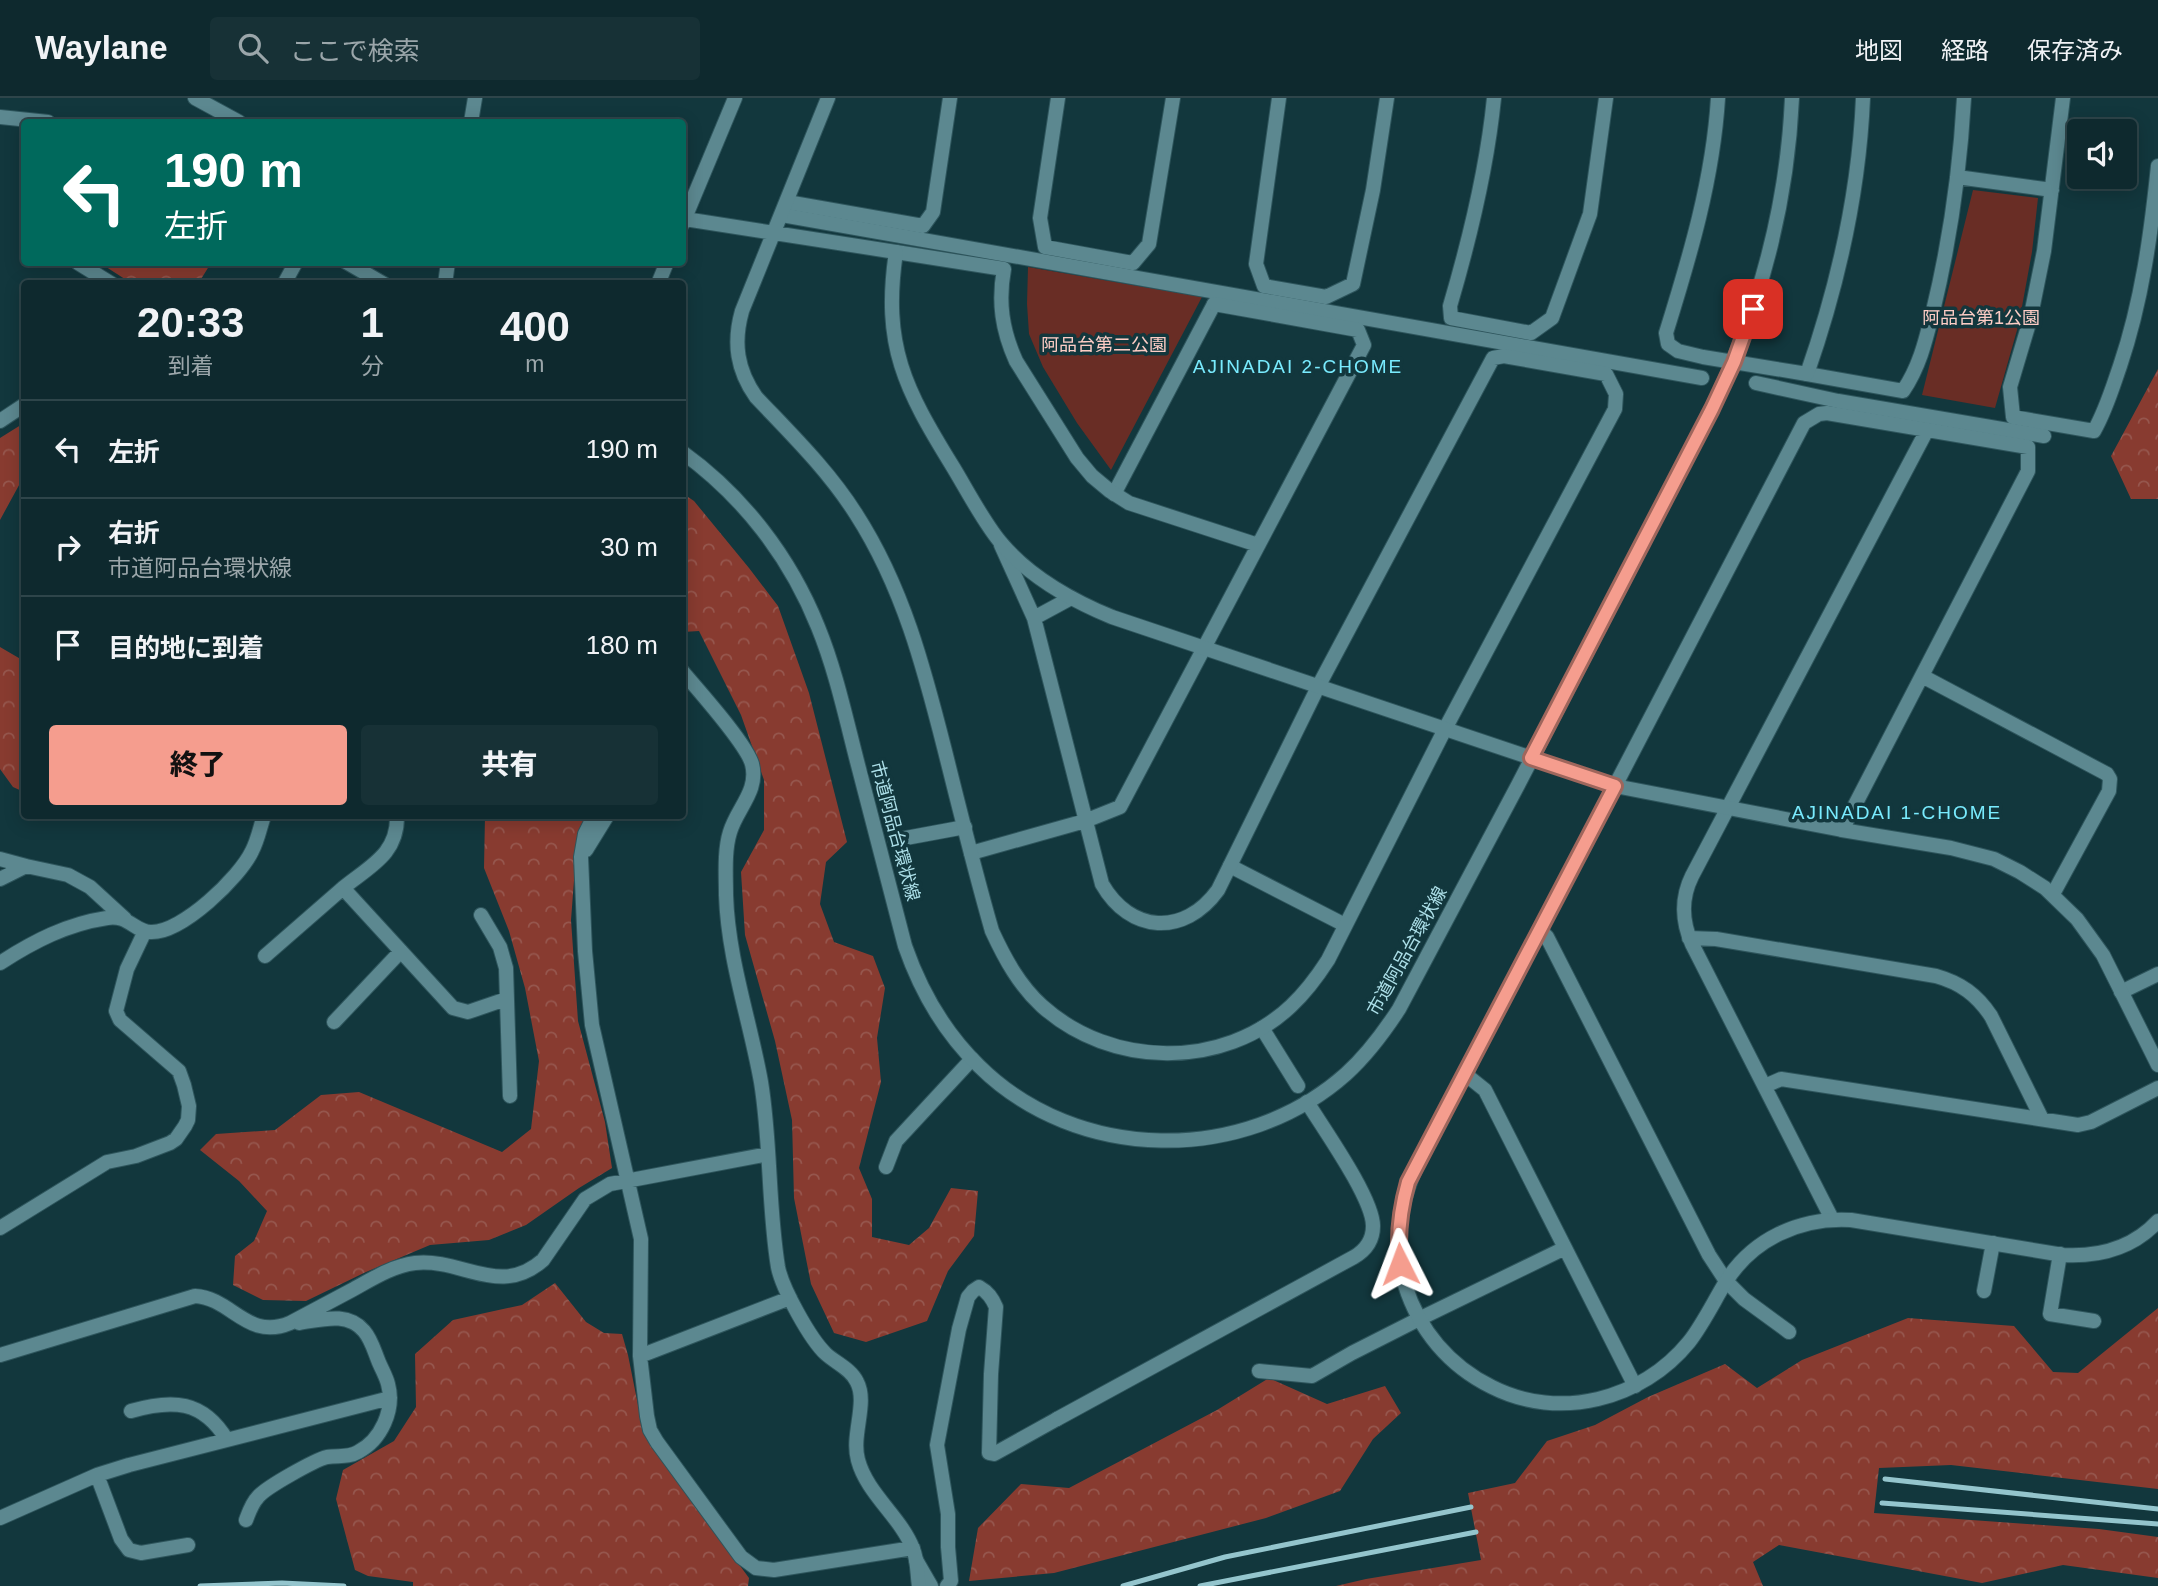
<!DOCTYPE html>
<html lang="ja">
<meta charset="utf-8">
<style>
body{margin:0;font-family:Arial,"Noto Sans JP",sans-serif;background:#173136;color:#f1f3f6;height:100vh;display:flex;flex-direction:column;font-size:26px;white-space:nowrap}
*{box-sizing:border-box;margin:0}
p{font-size:23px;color:#9ba6aa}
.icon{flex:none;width:38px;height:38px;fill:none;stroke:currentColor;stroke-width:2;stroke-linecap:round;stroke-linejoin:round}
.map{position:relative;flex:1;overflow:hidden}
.drawer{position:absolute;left:21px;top:182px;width:665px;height:539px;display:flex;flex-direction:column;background:#0e292e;border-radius:7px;box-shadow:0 4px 18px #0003,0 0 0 2px #2e454a}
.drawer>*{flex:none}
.guide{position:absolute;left:21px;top:21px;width:665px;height:147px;border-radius:7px;box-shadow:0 4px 18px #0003,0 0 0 2px #2e454a;background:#00695c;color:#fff;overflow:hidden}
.buttons{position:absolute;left:2067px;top:21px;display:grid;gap:14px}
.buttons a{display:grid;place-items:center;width:70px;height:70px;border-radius:7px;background:#0e292e;box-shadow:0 4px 18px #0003,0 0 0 2px #2e454a;font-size:35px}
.pin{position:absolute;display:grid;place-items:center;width:60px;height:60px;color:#fff;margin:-30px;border-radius:14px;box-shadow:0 4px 10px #0006}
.me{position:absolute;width:77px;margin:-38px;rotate:357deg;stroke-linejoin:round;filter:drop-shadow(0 0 5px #0008)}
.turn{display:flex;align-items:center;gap:24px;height:147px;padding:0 28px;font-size:32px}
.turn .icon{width:91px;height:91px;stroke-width:2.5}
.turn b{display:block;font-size:49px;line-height:60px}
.eta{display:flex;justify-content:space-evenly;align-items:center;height:119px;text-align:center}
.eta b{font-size:42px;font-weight:800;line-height:49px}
.cta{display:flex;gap:14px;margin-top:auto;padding:14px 28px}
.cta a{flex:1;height:80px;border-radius:7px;background:#f59d8e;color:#111;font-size:28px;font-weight:800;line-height:80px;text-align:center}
.cta a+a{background:#173136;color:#f1f3f6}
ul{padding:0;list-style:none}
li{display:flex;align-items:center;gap:21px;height:98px;padding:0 28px;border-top:2px solid #2e454a}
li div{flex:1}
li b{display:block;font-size:26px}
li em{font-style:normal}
header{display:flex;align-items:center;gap:42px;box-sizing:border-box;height:98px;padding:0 35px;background:#0e292e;border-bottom:2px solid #2e454a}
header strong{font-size:33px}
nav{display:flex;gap:38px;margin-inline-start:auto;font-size:24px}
.search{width:490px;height:63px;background:#173136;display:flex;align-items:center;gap:18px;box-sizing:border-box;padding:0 24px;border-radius:7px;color:#9ba6aa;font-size:26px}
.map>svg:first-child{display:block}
</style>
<header>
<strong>Waylane</strong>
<div class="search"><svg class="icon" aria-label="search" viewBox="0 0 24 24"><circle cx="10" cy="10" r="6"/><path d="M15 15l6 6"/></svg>ここで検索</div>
<nav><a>地図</a><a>経路</a><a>保存済み</a></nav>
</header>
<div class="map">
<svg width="2158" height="1488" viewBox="0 0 2158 1488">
<defs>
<pattern id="forest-crowns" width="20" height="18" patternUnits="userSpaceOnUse" patternTransform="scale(1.75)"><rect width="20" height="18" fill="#883b30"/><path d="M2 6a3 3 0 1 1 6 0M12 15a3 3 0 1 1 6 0" fill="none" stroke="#96574e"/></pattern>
</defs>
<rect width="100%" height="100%" fill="#12373d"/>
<path fill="url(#forest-crowns)" d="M100 165H211L198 186 131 185Z
M2158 271V401H2131L2111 358Z
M24 325V378L0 422V340Z
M682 395 694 403 749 470 778 508 809 595 847 744 826 764 820 806 834 844 873 858 885 890 877 940 881 984 859 1070 872 1101V1139L909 1147 929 1130 951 1090 978 1093 974 1138 948 1173 927 1223 866 1244 834 1235 811 1186 794 1100 792 1022 775 943 745 837 741 774 764 732V682L741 617 699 533 683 534Z
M0 549 24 563V694L13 689 0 671Z
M485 718H592L576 756 571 822 578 923 605 1024 612 1070 579 1090 526 1127 489 1142 430 1147 366 1174 306 1203 263 1202 233 1187 235 1158 254 1143 267 1113 239 1083 200 1052 216 1036 275 1032 321 997 359 994 502 1054 531 1031 539 963 525 890 509 833 484 770Z
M555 1185 586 1224 604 1235 622 1236 628 1257 644 1337 749 1480 748 1488H413V1484L368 1478 355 1472 336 1401 343 1372 394 1343 416 1309 415 1256 453 1222 522 1207Z
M2158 1210V1391L1951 1367 1879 1370 1874 1415 2099 1431 2158 1439V1480L2063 1467 1982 1485 1779 1447 1753 1464 1763 1488H1336L1366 1481 1481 1462 1468 1395 1515 1385 1547 1343 1595 1327 1648 1299 1725 1266 1757 1290 1802 1262 1908 1220 2014 1228 2053 1274 2078 1275Z
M1269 1280 1327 1306 1385 1288 1401 1315 1373 1341 1340 1393 1266 1420 1054 1475 969 1483 978 1430 1021 1386 1069 1390 1217 1312Z"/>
<path fill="#692d25" d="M1973 92 2038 100 2032 154 2019 225 1995 310 1922 297Z
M1028 169 1202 199 1111 372 1077 325 1043 269 1029 236 1027 206Z"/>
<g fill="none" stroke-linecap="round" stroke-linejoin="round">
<g stroke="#2e555c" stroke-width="16">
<path id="pedestrian" d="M782 117 1702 280
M1756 285 1838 303 2044 338
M1114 396 1214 206
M895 742 965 729
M1230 768 1345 827
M1262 930 1298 988
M916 1462 931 1488
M947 1488 951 1483 948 1449V1416L937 1347 959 1231 968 1199 973 1193 979 1189C988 1194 992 1200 996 1209L991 1276 989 1355 994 1356 1057 1321"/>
</g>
<g stroke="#2e555c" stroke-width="16">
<path id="minor" d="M195 0 239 24
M1058 0 1040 120 1045 149 1133 165 1149 146 1173 0
M1279 0 1256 166 1264 188 1326 199 1353 186 1373 92 1387 0
M1494 0C1487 71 1470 140 1450 208L1451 220 1531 235 1552 220 1590 116 1606 0
M2063 0 2044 153 2030 222 2010 289 2013 319 2094 333C2106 312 2112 291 2120 268 2142 203 2151 136 2158 68
M471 24 475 0
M1957 79 2052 92
M787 104 923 128 933 114 950 0
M896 154 1004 171C998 204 1002 232 1016 263L1077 360 1092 378 1110 393 1129 405 1258 447
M78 165 112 186
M284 186 296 164
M445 186 448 164
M1807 276 1903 293C1920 268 1926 241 1933 213 1950 143 1960 72 1964 0
M0 323 24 307
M1001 447 1034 520 1102 786C1130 835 1184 839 1218 792L1319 587 1493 260 1504 258 1606 276 1616 296 1615 311 1445 631
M1034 520 1071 500
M682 573C698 592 746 645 752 666 759 693 737 710 730 734 724 753 726 778 726 797 728 861 750 922 761 984 771 1045 768 1108 778 1169 782 1190 810 1241 826 1256 836 1265 851 1271 857 1284 868 1305 851 1337 858 1362 867 1396 901 1419 913 1451 918 1463 917 1476 919 1488
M1922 578 2107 676 2110 681 2109 693 2053 796
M1615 688 1804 325 1819 316 1827 315 2028 349V373L1842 732
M397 718C398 756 370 768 343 790L453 910 468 914 506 901
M594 718 585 736 581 759 585 853 592 927 641 1141 640 1258 647 1318 650 1332 657 1344 741 1459 756 1470 774 1472 913 1450
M586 752 607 718
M971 755 1085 723 1120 709 1364 247 1358 232 1214 206
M0 761 26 768
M0 781 26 768 68 777 90 789 125 821
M481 817 500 849 506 870 510 998
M1540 832 1547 839 1709 1157 1726 1183 1744 1201 1789 1234
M1689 840 1716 841 1936 878C1961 885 1977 897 1991 918L2042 1021
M265 858 343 790
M0 865C34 843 67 826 107 820 128 816 135 834 151 834 182 835 240 779 252 753 258 742 260 729 264 718
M2121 894 2158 876
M334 924 401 853
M1465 976 1485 992 1635 1288
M1765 988 1781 981 2078 1027 2091 1024 2158 990
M886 1069 896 1043 972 961
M1832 1121 1692 846C1682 824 1681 800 1692 778L1927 332
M0 1130 107 1064 136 1058 170 1045 176 1041 185 1028 188 1022 189 1008 184 987 179 973 120 922 116 913 127 871 145 833
M2060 1156 2050 1216 2094 1223
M1984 1193 1993 1145
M0 1257 195 1198C232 1200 247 1243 290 1225 311 1214 331 1203 352 1192 372 1181 392 1168 415 1165 463 1160 500 1200 543 1162L585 1101 610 1086 768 1056
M640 1258 790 1200
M1259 1273 1312 1278 1352 1255 1419 1221 1565 1150
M131 1313C172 1301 203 1302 227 1342
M1057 1321 1354 1159C1366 1152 1373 1142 1373 1128 1373 1100 1323 1030 1307 1004
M97 1377 121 1441 129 1452 141 1455 188 1447
M0 1420 97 1377 129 1367 390 1300
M246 1422C249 1414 252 1405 258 1399 266 1389 315 1362 327 1359 338 1357 348 1360 358 1354 381 1342 395 1312 388 1286 386 1278 381 1270 378 1262 374 1252 371 1241 364 1233 347 1213 321 1222 299 1225"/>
</g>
<g stroke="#2e555c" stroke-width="16">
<path id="tertiary" d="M828 0 742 213C733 245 737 272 756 299 792 337 828 372 856 416 903 489 924 570 945 653 960 713 975 774 992 833 1005 861 1019 887 1042 908 1111 970 1223 972 1291 908 1306 894 1317 879 1328 862L1445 631
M1718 0C1713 81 1690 158 1666 235L1668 246 1678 253 1703 259 1807 276C1838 187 1859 95 1863 0
M0 19 48 24
M685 121 896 154C882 248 905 291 953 369 967 392 985 427 1002 446 1031 480 1071 502 1112 519L1615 688 1842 732 1951 750 1994 761 2020 774 2045 790 2077 821 2103 857 2158 967
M682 127 735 0
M346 164 384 186
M658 186 667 164
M682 354C743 398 790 459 818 529 836 573 846 621 858 667 873 727 889 787 905 848 921 894 944 934 979 968 1077 1065 1244 1067 1346 976 1367 957 1384 934 1399 911L1518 687 1704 327C1755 225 1787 115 1792 0
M1615 688 1421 1059C1401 1099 1391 1142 1405 1187 1419 1232 1449 1268 1492 1289 1559 1323 1642 1302 1689 1244 1703 1226 1713 1205 1725 1185 1752 1141 1800 1119 1851 1122L2063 1157C2099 1159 2132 1151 2158 1123"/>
</g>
<use href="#pedestrian" stroke="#5c8890" stroke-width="14"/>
<use href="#minor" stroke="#5c8890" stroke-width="14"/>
<use href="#tertiary" stroke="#5c8890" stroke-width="14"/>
<path stroke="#94c5cd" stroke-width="5" d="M1885 1381 2158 1411
M1882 1405 2158 1426
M200 1488 282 1485 344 1488
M1123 1488 1225 1459 1471 1409
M1200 1488 1476 1434"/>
</g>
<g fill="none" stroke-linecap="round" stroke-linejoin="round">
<g stroke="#9f665c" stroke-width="18">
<path id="route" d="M1400 1166C1397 1137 1400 1112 1408 1084L1615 688 1531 660 1712 311 1734 264 1753 211"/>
</g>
<use href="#route" stroke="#f59d8e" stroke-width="12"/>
</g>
<g text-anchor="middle" stroke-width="7" stroke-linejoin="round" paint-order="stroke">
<g font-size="18" fill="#fdcdc5" stroke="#12373d">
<text x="1981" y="226">阿品台第1公園</text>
<text x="1104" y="253">阿品台第二公園</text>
</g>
<g font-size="18" fill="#acdfe8" stroke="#12373d">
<text transform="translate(895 733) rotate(75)" y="6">市道阿品台環状線</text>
<text transform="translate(1407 853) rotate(-61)" y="6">市道阿品台環状線</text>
</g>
<g font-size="19" letter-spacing="2" fill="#79ebfe" stroke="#12373d">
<text x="1298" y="275">AJINADAI 2-CHOME</text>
<text x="1897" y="721">AJINADAI 1-CHOME</text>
</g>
</g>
</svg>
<div class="buttons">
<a><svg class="icon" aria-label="sound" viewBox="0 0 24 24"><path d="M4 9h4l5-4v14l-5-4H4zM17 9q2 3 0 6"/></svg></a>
</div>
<div class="pin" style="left:1753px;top:211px;background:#d93025"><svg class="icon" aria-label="arrive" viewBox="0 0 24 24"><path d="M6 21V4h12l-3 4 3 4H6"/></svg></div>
<svg class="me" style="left:1400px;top:1166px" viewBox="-20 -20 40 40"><path d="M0-17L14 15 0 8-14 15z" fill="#f59d8e" stroke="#fff" stroke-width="4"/></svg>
<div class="guide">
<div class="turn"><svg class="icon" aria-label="left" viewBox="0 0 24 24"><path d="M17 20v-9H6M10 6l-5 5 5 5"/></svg><div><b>190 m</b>左折</div></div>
</div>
<section class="drawer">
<div class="eta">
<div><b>20:33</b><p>到着</p></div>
<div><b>1</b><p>分</p></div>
<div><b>400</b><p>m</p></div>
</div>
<ul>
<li><svg class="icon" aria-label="left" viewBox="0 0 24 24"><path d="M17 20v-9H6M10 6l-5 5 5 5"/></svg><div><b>左折</b></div><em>190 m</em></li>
<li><svg class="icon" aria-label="right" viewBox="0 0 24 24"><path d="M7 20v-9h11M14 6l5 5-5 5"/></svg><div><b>右折</b><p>市道阿品台環状線</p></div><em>30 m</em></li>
<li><svg class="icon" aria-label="arrive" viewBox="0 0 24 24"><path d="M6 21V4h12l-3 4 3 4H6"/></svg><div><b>目的地に到着</b></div><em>180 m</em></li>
</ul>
<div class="cta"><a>終了</a><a>共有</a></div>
</section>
</div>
